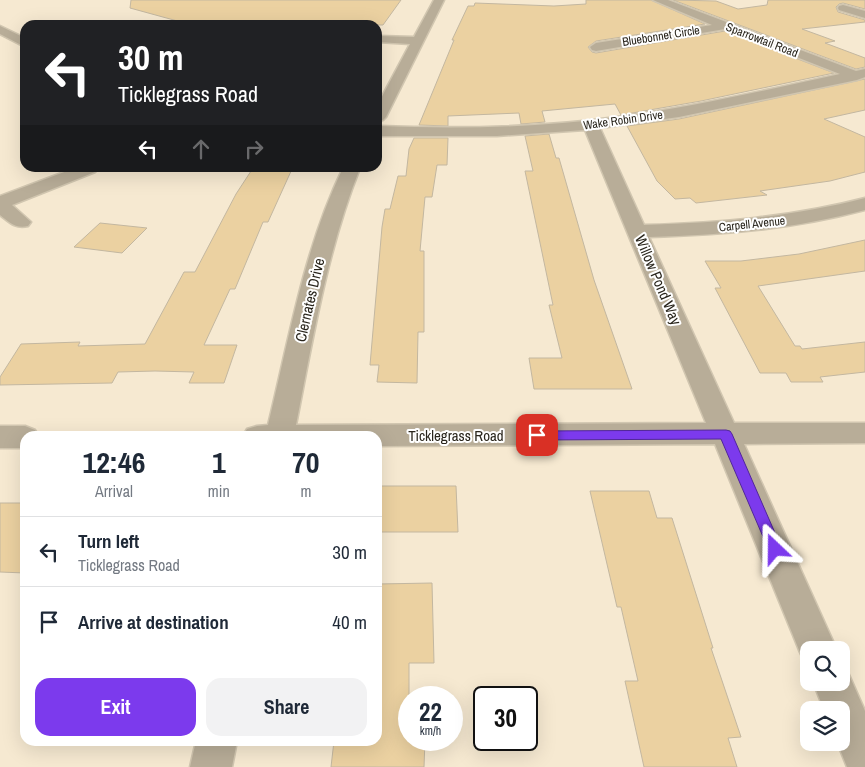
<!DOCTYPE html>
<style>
body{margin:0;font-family:"Archivo Narrow",sans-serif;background:#f2f2f3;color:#1f2937;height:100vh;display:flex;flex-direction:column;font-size:19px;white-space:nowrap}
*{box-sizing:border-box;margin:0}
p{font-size:16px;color:#747a83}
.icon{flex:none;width:28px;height:28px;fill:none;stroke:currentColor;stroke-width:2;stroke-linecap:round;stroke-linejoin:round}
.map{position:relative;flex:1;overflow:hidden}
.drawer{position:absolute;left:20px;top:431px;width:362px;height:315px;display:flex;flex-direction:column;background:#fff;border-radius:15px;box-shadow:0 5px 20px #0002}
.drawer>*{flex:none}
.banner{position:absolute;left:20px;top:20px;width:362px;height:152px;border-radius:15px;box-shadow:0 5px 20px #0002;background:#202124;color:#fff;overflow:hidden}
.fabs{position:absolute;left:800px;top:641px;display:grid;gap:10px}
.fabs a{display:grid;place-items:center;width:50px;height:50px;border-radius:10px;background:#fff;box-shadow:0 5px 20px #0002;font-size:25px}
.speed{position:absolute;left:398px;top:686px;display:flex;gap:10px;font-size:25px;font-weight:700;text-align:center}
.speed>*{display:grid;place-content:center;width:65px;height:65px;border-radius:50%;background:#fff;box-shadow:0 5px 20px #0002;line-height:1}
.speed small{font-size:12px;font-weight:400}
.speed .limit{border:2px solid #111;border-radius:8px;background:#fff;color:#111}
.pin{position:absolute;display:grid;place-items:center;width:42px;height:42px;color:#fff;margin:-21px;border-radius:10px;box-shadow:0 2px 8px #0006}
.me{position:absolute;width:55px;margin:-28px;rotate:337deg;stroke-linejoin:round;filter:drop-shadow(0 0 4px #0008)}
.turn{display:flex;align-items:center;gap:18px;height:105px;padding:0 15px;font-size:22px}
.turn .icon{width:65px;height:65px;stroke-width:2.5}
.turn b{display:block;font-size:35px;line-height:42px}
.lanes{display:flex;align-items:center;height:48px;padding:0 15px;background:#0003;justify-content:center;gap:25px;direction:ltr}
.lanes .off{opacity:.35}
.eta{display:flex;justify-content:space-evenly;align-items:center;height:85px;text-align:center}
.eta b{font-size:30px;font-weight:700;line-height:35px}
.button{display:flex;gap:10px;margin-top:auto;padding:10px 15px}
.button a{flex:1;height:58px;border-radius:15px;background:#7c3aed;color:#fff;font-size:20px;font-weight:700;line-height:58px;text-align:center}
.button a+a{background:#f2f2f3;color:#1f2937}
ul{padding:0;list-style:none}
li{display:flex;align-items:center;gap:15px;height:70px;padding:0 15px;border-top:1px solid #e0e1e3}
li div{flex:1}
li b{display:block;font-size:19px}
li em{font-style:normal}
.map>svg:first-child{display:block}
</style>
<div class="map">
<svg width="865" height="767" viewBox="0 0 865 767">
<rect width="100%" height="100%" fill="#f6e9d1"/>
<path fill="#ebd1a1" stroke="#c3b7a0" d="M131 0H401L383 25H192L130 8Z
M586 0H651L705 24 596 41 588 47 592 52 596 53 725 31 834 73 701 101 621 115 615 104 542 111 545 122 521 124 519 113 448 116V126L419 125 454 40H452L468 6H474L475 3 554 6 586 4Z
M673 0 716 1 738 9 767 5 768 0H865V9L843 3 839 4 836 7 838 12 865 20V22L802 29 835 41 825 43 865 58V67L856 69Z
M865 79V110L824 119 865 137V172L830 181 760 191 767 195 696 203 690 198 675 199 657 181 627 126 679 119Z
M549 134 556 158H559L594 280 632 389H534L529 358H562L549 305H553L525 171H533L525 136Z
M414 138H448L447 165H437L432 197H425L420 251H424V332H418L417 383 377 382 379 365H370L382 227 385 209H390L398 176H406L409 149Z
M253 168 292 169 268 222H263L235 289H230L204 345H237L224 383H189L194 372 155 371 118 372 112 383 0 385V377L21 344 80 342 78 346 145 344 184 272H195L236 194Z
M100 223 147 228 122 253 74 247Z
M865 240V271L758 286 795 346H800L802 349 865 342V372L820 377 823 382H791L786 373H760L715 288H721L705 261H741L799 254Z
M378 486H456L458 532H378Z
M590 491H649L657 518H672L713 648H711L741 737 728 738 737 767H644L625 681H638L621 607H617Z
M0 503H25V573L0 572Z
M432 583 434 663H409V740H425L424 767H331L334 741H378V584Z"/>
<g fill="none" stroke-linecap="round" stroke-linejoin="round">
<g stroke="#d1c6b0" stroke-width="3">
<path id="minor" d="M434 0H444L386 117 383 120 378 121V104L410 44 378 42V36L414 37Z
M653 0H668L856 71 865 69V77L857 80 679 117 600 128 644 225C719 223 792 217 865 198V210C794 229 723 235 649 237L734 423H865V443L744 444 837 650H809V664L805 663 799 650 715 444 378 446V436H243L247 429 257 426 268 425C289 339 304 248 343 168H360C327 251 313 338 296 425L706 423 585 130 497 136H378V126C458 129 537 128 617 117 692 107 766 90 840 74L725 29 596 51 592 50 590 47 596 43 712 25Z
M843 5 865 11V18L839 10 838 8 839 6Z
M0 26 25 38V47L0 34Z
M75 168H98L95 172 12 205 31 222 28 226C15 229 9 222 0 215V196Z
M0 426H25L35 430 39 436H25V448H0Z
M841 667 846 668 865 711V767H847L837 742H841V710H824L813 682H841Z
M196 741H237L232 767H190Z"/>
</g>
<use href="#minor" fill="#b8ad98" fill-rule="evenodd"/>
</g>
<path fill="#7c3aed" stroke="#51269a" d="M726 430 730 431 732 434 782 549 780 553 775 555 770 553 721 439 537 440 533 439 531 435 533 432 537 431Z"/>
<g text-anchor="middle" stroke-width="4" stroke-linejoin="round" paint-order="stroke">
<g font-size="12" fill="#29251c" stroke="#fff">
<text transform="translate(661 36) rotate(-9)" y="4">Bluebonnet Circle</text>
<text transform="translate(762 40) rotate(21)" y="4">Sparrowtail Road</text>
<text transform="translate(623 120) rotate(-8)" y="4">Wake Robin Drive</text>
<text transform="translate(752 224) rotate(-6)" y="4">Carpell Avenue</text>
</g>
<g font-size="15" fill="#29251c" stroke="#fff">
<text transform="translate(658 280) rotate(67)" y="5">Willow Pond Way</text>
<text transform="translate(310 300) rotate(-77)" y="5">Clernates Drive</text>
<text x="456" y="441">Ticklegrass Road</text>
</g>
</g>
</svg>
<div class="fabs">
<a><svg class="icon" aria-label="search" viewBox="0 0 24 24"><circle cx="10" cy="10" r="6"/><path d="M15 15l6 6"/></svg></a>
<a><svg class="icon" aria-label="layers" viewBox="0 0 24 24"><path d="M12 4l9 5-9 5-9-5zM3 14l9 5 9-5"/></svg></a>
</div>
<div class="speed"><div>22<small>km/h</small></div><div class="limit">30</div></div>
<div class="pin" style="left:537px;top:435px;background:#d93025"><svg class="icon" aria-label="arrive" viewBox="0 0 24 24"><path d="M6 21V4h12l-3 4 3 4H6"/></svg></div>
<svg class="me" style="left:775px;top:549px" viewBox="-20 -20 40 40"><path d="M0-17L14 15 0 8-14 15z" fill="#7c3aed" stroke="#fff" stroke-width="4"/></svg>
<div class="banner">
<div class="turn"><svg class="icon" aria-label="left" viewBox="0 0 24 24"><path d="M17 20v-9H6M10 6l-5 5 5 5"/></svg><div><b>30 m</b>Ticklegrass Road</div></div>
<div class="lanes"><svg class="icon" aria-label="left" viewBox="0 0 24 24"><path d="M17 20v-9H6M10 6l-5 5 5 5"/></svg><svg class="icon off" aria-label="ahead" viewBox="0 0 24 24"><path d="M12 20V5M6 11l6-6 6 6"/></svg><svg class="icon off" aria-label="right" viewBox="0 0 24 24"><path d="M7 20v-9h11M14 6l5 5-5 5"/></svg></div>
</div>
<section class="drawer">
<div class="eta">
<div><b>12:46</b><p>Arrival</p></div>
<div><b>1</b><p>min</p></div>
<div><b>70</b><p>m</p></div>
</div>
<ul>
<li><svg class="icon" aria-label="left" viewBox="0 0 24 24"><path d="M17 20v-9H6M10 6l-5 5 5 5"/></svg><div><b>Turn left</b><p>Ticklegrass Road</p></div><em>30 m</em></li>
<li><svg class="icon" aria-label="arrive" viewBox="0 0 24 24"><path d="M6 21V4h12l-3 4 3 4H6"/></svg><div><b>Arrive at destination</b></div><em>40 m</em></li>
</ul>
<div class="button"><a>Exit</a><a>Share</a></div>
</section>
</div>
